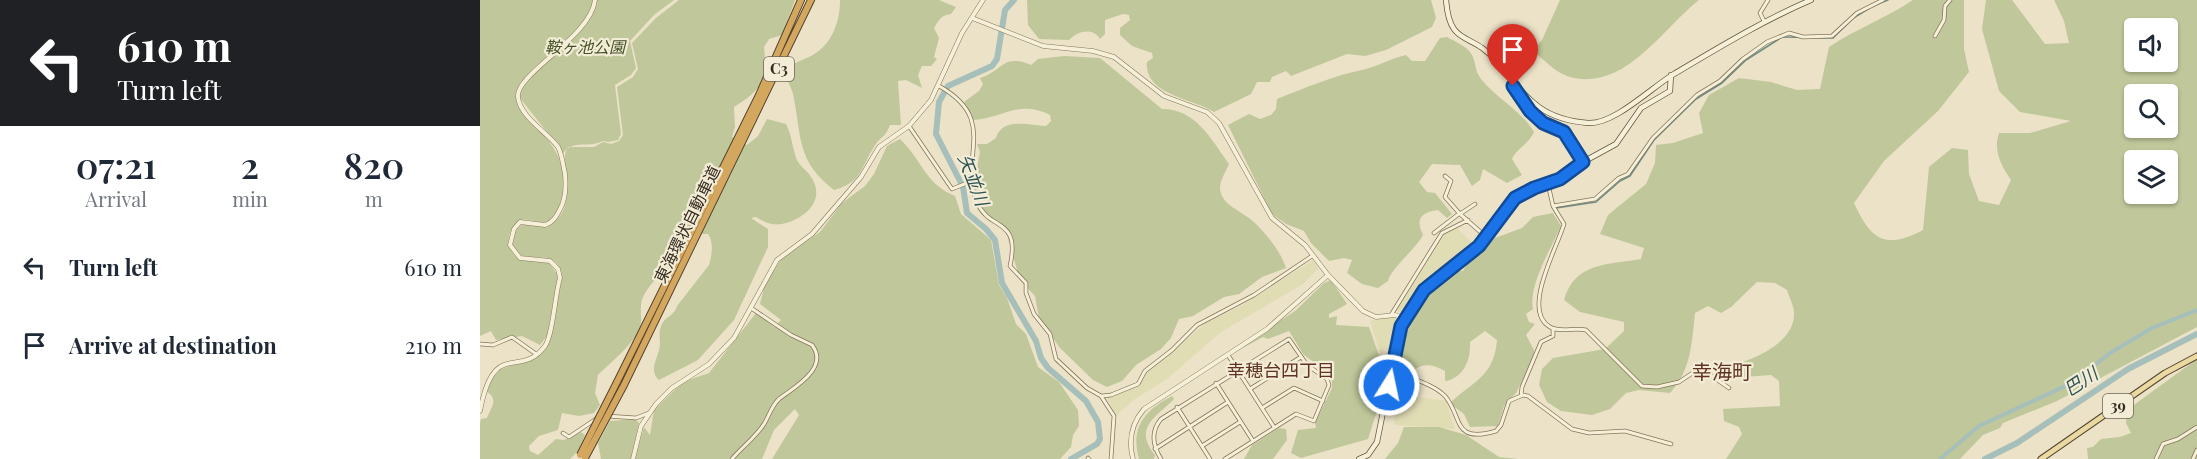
<!DOCTYPE html>
<meta charset="utf-8">
<style>
body{margin:0;font-family:"Playfair Display","Noto Sans JP",serif;background:#f2f2f3;color:#1f2937;height:100vh;display:flex;flex-direction:column;font-size:22px;white-space:nowrap}
*{box-sizing:border-box;margin:0}
p{font-size:20px;color:#747a83}
.icon{flex:none;width:33px;height:33px;fill:none;stroke:currentColor;stroke-width:2;stroke-linecap:round;stroke-linejoin:round}
.map{position:relative;flex:1;overflow:hidden}
.side{display:flex;flex-direction:column;background:#fff;width:480px}
.side>*{flex:none}
.top-card{background:#202124;color:#fff;overflow:hidden}
.controls{position:absolute;left:1644px;top:18px;display:grid;gap:12px}
.controls a{display:grid;place-items:center;width:54px;height:54px;border-radius:6px;background:#fff;box-shadow:0 2px 4px #0004;font-size:30px}
.pin{position:absolute;display:grid;place-items:center;width:51px;height:51px;color:#fff;margin:-62px -26px;border-radius:50% 50% 50% 0;rotate:-45deg;box-shadow:0 0 6px #0007}
.pin .icon{rotate:45deg}
.me{position:absolute;width:66px;margin:-33px;rotate:10deg;stroke-linejoin:round;filter:drop-shadow(0 0 4px #0008)}
.turn{display:flex;align-items:center;gap:21px;height:126px;padding:0 18px;font-size:27px}
.turn .icon{width:78px;height:78px;stroke-width:2.5}
.turn b{display:block;font-size:42px;line-height:51px}
.eta{display:flex;justify-content:space-evenly;align-items:center;height:102px;text-align:center}
.eta b{font-size:36px;font-weight:600;line-height:42px}
ul{padding:0;list-style:none}
li{display:flex;align-items:center;gap:18px;height:78px;padding:0 18px}
li div{flex:1}
li b{display:block;font-size:22px}
li em{font-style:normal}
main{display:flex;flex:1;min-height:0}
.map>svg:first-child{display:block}
</style>
<main>
<section class="side">
<div class="top-card">
<div class="turn"><svg class="icon" aria-label="left" viewBox="0 0 24 24"><path d="M17 20v-9H6M10 6l-5 5 5 5"/></svg><div><b>610 m</b>Turn left</div></div>
</div>
<div class="eta">
<div><b>07:21</b><p>Arrival</p></div>
<div><b>2</b><p>min</p></div>
<div><b>820</b><p>m</p></div>
</div>
<ul>
<li><svg class="icon" aria-label="left" viewBox="0 0 24 24"><path d="M17 20v-9H6M10 6l-5 5 5 5"/></svg><div><b>Turn left</b></div><em>610 m</em></li>
<li><svg class="icon" aria-label="arrive" viewBox="0 0 24 24"><path d="M6 21V4h12l-3 4 3 4H6"/></svg><div><b>Arrive at destination</b></div><em>210 m</em></li>
</ul>
</section>
<div class="map">
<svg width="1717" height="459" viewBox="0 0 1717 459">
<rect width="100%" height="100%" fill="#ebe2c7"/>
<path fill="#e0dcb4" d="M976 227 994 245 950 277 922 312 913 310 963 233Z
M833 260 838 269 823 284 741 332 688 378 652 401 636 416 626 397 652 388 671 368 726 323 763 305Z
M913 316 920 318 912 350 904 349 901 357 890 321Z
M924 385 932 396 966 401 975 429 915 425 913 409 920 387Z"/>
<path fill="#c0c89b" fill-rule="evenodd" d="M0 0H194L174 15 150 41 156 68 151 75 135 85 141 134 138 140 128 142 123 141C108 149 90 138 82 156L74 141 40 98 41 89 53 75 50 73C46 79 38 86 36 92 29 122 114 146 73 219 62 227 51 217 39 220 28 230 24 246 36 257L68 262 78 275 67 336 60 345 42 336 16 340 11 331 0 336Z
M199 0H315L302 35 289 39 284 47C288 81 282 89 254 107L255 127 252 137 267 145 278 136 287 119 306 124C312 135 312 148 317 160 320 166 325 169 329 174 344 193 334 210 316 219 301 227 290 226 276 217L271 218 288 229V247L254 320 218 360 179 380C167 369 180 357 180 343 180 336 178 332 182 324 186 316 195 315 197 306L229 265C232 255 234 243 228 234H205C201 243 197 255 191 263 182 274 170 283 164 295 158 306 163 316 160 327 156 342 129 364 118 375L115 393 120 405 114 413 99 416 82 413 78 430 59 436 49 446 50 451 58 455 76 439 84 440 101 432 105 435 98 451 90 459H0V423L1 419 7 418C11 408 19 399 7 392 17 355 42 372 63 352 75 341 72 324 74 309 76 298 81 288 82 277 82 271 79 265 74 261 64 254 49 260 38 254L32 246 34 233 44 223 68 226C103 206 75 169 88 147H114L123 142 131 144 139 141 143 135 137 87 153 77 158 69 152 43 176 18Z
M360 0H459L476 7 471 14C460 16 460 19 454 28L459 38 454 57 457 59 451 66H442L438 75 442 88 426 80 418 81 421 125H410C404 140 400 136 394 147 380 169 382 182 354 190 316 161 322 137 313 94 311 85 303 77 309 68 314 62 323 60 329 57 351 47 360 23 360 0Z
M547 0H951L956 18 952 27 906 50 885 56 867 54 811 76 806 71 792 77 790 82H777L771 94 734 112C714 99 664 95 667 62L673 58 672 53 652 46 640 35V28L650 20 649 15 643 14 625 20V34L620 39C613 27 598 31 589 40L559 39 548 25Z
M1080 0H1219C1181 30 1143 94 1087 76 1075 72 1063 59 1053 51L1062 40Z
M1433 0H1484V49L1489 72 1458 111 1404 161 1374 203C1391 240 1405 250 1443 230L1449 167 1472 148 1488 150 1489 174 1499 201 1519 205 1531 180C1521 165 1513 151 1519 133H1550L1591 121 1540 112 1519 91 1502 29 1506 0H1532L1565 44 1589 43 1584 21 1574 0H1717V327L1577 401 1523 423 1520 428 1503 435 1480 459H1246L1262 434 1259 427 1244 421 1243 409 1300 406 1299 381 1291 375 1264 377 1245 374 1243 369C1267 361 1315 346 1314 313 1314 306 1309 297 1307 290L1295 283 1277 282 1251 307 1241 313 1228 306 1215 313C1212 342 1211 371 1190 393L1159 390 1146 393 1130 409 1112 415 1081 411 1067 402 1059 385 1062 369 1073 358 1125 349 1144 331V322L1100 312 1084 300C1095 262 1127 265 1161 259L1164 248 1120 234 1128 215 1166 184 1175 163 1176 145 1193 143 1223 133 1219 113 1229 95 1259 78 1291 82 1317 90 1340 89 1349 47C1376 29 1406 18 1433 0ZM1654 28H1688V62H1654ZM1654 94H1688V128H1654ZM1654 160H1688V194H1654Z
M967 37C976 42 989 47 993 57 996 65 995 71 1001 79 1017 99 1040 109 1054 132 1049 144 1037 148 1032 159L1042 175 1027 183 1003 169 1000 180 992 186 980 165 952 164 939 182 947 192 955 193 972 214 967 218 958 210C941 212 935 219 943 235 935 250 912 267 908 281L898 288 882 284 867 273 872 260 864 258 849 261 831 243 824 231 806 224 792 214 748 125 769 114 780 119 791 115 796 109 797 99C825 88 852 76 882 70 897 67 911 58 926 55L932 61H945L960 38Z
M584 56 620 58 682 109C716 109 731 139 749 164 746 171 741 179 740 186 739 205 763 211 774 222 787 235 800 250 806 268L782 277 759 294 744 297 713 316 699 319 691 338 681 349 656 365 642 381 627 387 613 380 580 348 559 318 555 296 540 280 527 235 516 221 497 207 495 179 500 152 497 144H507L516 138C522 117 548 125 566 126L571 121 570 115C538 99 521 119 492 120L484 102 499 91 503 84 500 78C523 71 522 53 551 65L558 59Z
M420 139C442 160 445 184 475 196L481 214 511 240 519 285 527 298 536 324 546 334 558 367 579 382 598 410 599 426 593 435 591 447 580 459H292L319 415 315 409 294 430 282 459H155L164 427 170 435 174 410 203 382 229 373 276 313 294 327 301 320 280 304 285 284 302 258 340 232 362 203 385 186 394 174 407 146Z
M1073 213 1081 226C1072 247 1048 285 1053 309L1046 314 1049 322 1055 324 1046 335 1054 350V357L1036 393 1024 406 1018 426 990 427 984 414 972 405V401C996 380 1014 375 1017 340L1005 331 990 342C991 359 984 378 965 381V371C940 357 938 372 917 376 920 327 937 300 976 271H983L987 264 1015 238 1042 228 1053 217Z
M851 280 867 304 849 314V318L857 316 856 325 889 327 901 361 902 383H906L888 439 821 458 811 453 818 430 836 428 835 423 852 388V376L823 354 809 331 788 339 783 337 759 350 757 349 815 311 844 283Z
M1717 359V459H1608L1607 448 1613 447 1621 439 1640 437 1651 433 1646 423 1647 410Z
M692 396 694 399C678 416 652 427 675 455L674 459H659C650 427 665 410 692 396Z
M155 419 159 423 151 459H121L118 443 130 421Z
M924 427H959L986 435 1019 457 1039 459H905L918 443Z
M799 428 806 429 807 440 793 459H764L772 445Z"/>
<g fill="none" stroke-linecap="round" stroke-linejoin="round">
<path stroke="#6f8d87" stroke-width="1.5" d="M1395 5 1408 0
M1375 17 1388 9
M1303 37 1353 38 1367 24
M1076 208 1116 202 1140 181 1150 176 1174 140 1216 99 1242 83 1266 60 1299 39"/>
<path stroke="#a7bfba" stroke-width="4" d="M1460 459 1499 426 1592 383 1630 353 1672 328 1717 310"/>
<path stroke="#a7bfba" stroke-width="6" d="M534 0 525 10 517 59 512 66 468 86 459 102 456 134 483 187 487 213 506 229 515 240 522 283 556 341 561 358 568 368 606 401 618 422 620 439 617 444 591 459
M1505 459 1537 443 1648 369 1717 334"/>
<g stroke="#85755d" stroke-width="4.5">
<path id="minor" d="M1284 21 1280 13 1288 0
M1455 36 1464 20 1465 6 1470 0
M1033 83 1035 90 1050 111 1063 122 1084 132 1103 162
M459 86C520 120 478 157 497 202 509 232 541 216 530 266L546 283V293L554 314 570 334 576 359 607 388 621 396 634 416 631 459
M429 126 472 189 492 181
M965 176 971 181 965 197 980 214
M1068 184 1073 206 1084 224C1077 248 1041 311 1070 327 1080 333 1095 327 1106 330L1162 386 1177 387 1199 382 1220 368 1249 388
M995 204 980 214 1005 236
M1073 206 1115 199 1139 178 1148 174 1173 138 1217 95 1240 81 1263 59 1287 42 1309 33 1323 37 1352 36 1377 13 1403 0
M954 233 980 213
M911 315 962 233 988 220
M0 344 13 345 32 337 56 354
M748 355 794 427
M736 383 773 441
M909 385 931 378C942 382 956 387 965 396 983 417 972 444 1016 431L1021 425 1029 401 1043 395 1048 396 1092 429 1109 433 1145 431 1191 444
M770 389 821 357
M622 396 631 395 658 384 665 371 692 350 717 325 774 295 832 256
M1041 396 1042 387 1061 342 1073 336V329
M697 407 730 459
M782 408 814 388 843 401
M127 416 156 418 169 413
M83 433 89 437 116 419
M722 446 760 422
M675 449 748 402
M608 458 609 459
M252 459C262 447 276 437 284 424 289 416 292 405 299 399 313 388 350 368 332 345L311 335 271 308
M681 459C673 446 670 432 681 419L809 339 827 365 847 379 849 385 834 421 816 414 745 459
M1676 459 1683 444 1698 439 1717 427
M1713 459 1717 450"/>
</g>
<g stroke="#85755d" stroke-width="5">
<path id="tertiary" d="M492 18 563 46 613 51 634 57 684 96 727 112 739 123 792 218 825 245 848 275 883 311 896 317 915 315 924 318
M0 411C14 337 40 380 65 346 73 335 75 294 80 278L78 269 70 261 40 258 30 245 34 229 40 222 65 225C74 222 78 214 82 205 86 195 86 184 85 174 83 165 82 154 78 147 67 132 40 117 38 97 35 74 111 37 115 0
M153 459 161 426 176 404 192 388 229 364 254 338 297 260 332 234 381 177 399 147 429 126 451 100 482 33 503 0
M653 459C648 440 651 424 664 409L787 329 848 275"/>
</g>
<g stroke="#675640" stroke-width="6">
<path id="secondary" d="M966 0C970 49 991 30 1017 62 1046 96 1058 119 1108 123 1134 125 1172 87 1194 74 1238 48 1284 20 1331 0
M879 459 888 455 897 442 919 332 937 297 999 246 1035 198 1045 191 1080 179 1103 162 1136 144 1161 108 1190 91 1191 75"/>
</g>
<g stroke="#534331" stroke-width="7">
<path id="primary" d="M1561 459 1685 373 1717 356"/>
</g>
<g stroke="#534331" stroke-width="8">
<path id="motorway" d="M137 382 279 95 321 0
M144 385 331 0"/>
</g>
<use href="#minor" stroke="#f6f0d9" stroke-width="3"/>
<use href="#tertiary" stroke="#f6f0d9" stroke-width="4"/>
<use href="#secondary" stroke="#f6f0d9" stroke-width="4.5"/>
<use href="#primary" stroke="#ebd9a2" stroke-width="5"/>
<use href="#motorway" stroke="#d3a75e" stroke-width="6"/>
<g stroke="#534331" stroke-width="8" stroke-linecap="butt">
<path id="motorway-bridge" d="M100 455 137 382
M105 458 144 385"/>
</g>
<use href="#motorway-bridge" stroke="#d3a75e" stroke-width="6"/>
</g>
<g fill="none" stroke-linecap="round" stroke-linejoin="round">
<g stroke="#114b97" stroke-width="15">
<path id="route" d="M909 385 921 326 944 290 999 246 1035 198 1054 188 1080 179 1103 162 1084 132 1063 123 1050 111 1033 86"/>
</g>
<use href="#route" stroke="#1a73e8" stroke-width="10"/>
</g>
<g text-anchor="middle" stroke-width="4.5" stroke-linejoin="round" paint-order="stroke">
<g fill="#f3ecd6" stroke="#6f6657" stroke-width="1.5">
<rect x="284" y="57" width="30" height="24" rx="4.5"/>
<rect x="1623" y="394" width="30" height="24" rx="4.5"/>
</g>
<g font-size="15" font-weight="bold" fill="#362c20">
<text x="299" y="74">C3</text>
<text x="1638" y="411">39</text>
</g>
<g font-size="16" font-style="italic" fill="#445128" stroke="#f3ecd6">
<text x="105" y="53">鞍ヶ池公園</text>
</g>
<g font-size="16" fill="#362c20" stroke="#f3ecd6">
<text transform="translate(207 224) rotate(-64)" y="6">東海環状自動車道</text>
</g>
<g font-size="18" font-style="italic" fill="#305555" stroke="#f3ecd6">
<text transform="translate(493 180) rotate(69)" y="6">矢並川</text>
<text transform="translate(1601 382) rotate(-33)" y="6">巴川</text>
</g>
<g font-size="18" fill="#603323" stroke="#f3ecd6">
<text x="801" y="377">幸穂台四丁目</text>
</g>
<g font-size="20" fill="#603323" stroke="#f3ecd6">
<text x="1242" y="379">幸海町</text>
</g>
</g>
</svg>
<div class="controls">
<a><svg class="icon" aria-label="sound" viewBox="0 0 24 24"><path d="M4 9h4l5-4v14l-5-4H4zM17 9q2 3 0 6"/></svg></a>
<a><svg class="icon" aria-label="search" viewBox="0 0 24 24"><circle cx="10" cy="10" r="6"/><path d="M15 15l6 6"/></svg></a>
<a><svg class="icon" aria-label="layers" viewBox="0 0 24 24"><path d="M12 4l9 5-9 5-9-5zM3 14l9 5 9-5"/></svg></a>
</div>
<div class="pin" style="left:1033px;top:86px;background:#d93025"><svg class="icon" aria-label="arrive" viewBox="0 0 24 24"><path d="M6 21V4h12l-3 4 3 4H6"/></svg></div>
<svg class="me" style="left:909px;top:385px" viewBox="-20 -20 40 40"><circle r="17" fill="#1a73e8" stroke="#fff" stroke-width="3"/><path d="M0-11L8 9 0 5-8 9z" fill="#fff"/></svg>
</div>
</main>
